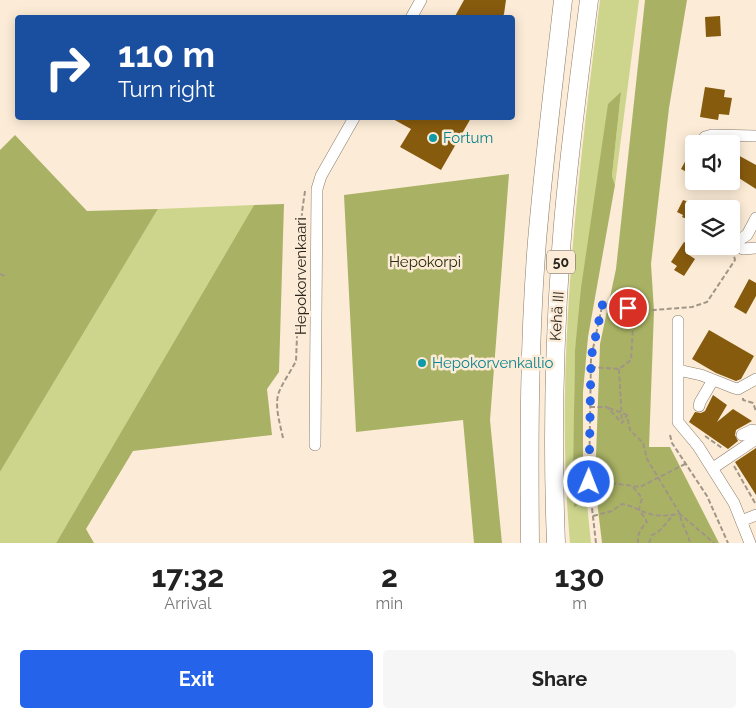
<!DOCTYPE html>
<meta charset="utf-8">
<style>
body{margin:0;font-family:Raleway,sans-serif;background:#f6f6f6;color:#222;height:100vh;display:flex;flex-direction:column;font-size:19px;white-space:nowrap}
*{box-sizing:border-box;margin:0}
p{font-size:16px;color:#767676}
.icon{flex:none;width:28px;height:28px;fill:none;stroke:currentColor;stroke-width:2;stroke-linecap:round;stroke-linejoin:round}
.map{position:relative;height:543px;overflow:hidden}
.drawer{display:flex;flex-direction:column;background:#fff;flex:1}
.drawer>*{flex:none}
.hud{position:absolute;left:15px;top:15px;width:500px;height:105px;border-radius:5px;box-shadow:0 2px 12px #0003;background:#1a4fa0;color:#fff;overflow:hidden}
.tools{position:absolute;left:685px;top:135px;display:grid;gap:10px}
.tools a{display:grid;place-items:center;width:55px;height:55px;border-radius:5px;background:#fff;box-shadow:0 2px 12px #0003;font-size:25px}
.pin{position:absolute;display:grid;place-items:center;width:42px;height:42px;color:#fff;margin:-21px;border:2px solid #fff;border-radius:50%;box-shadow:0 1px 5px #0007}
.me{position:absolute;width:55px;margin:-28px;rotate:1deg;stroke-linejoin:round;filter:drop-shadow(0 0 4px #0008)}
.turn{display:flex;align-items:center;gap:18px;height:105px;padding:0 20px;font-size:22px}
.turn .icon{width:65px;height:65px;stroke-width:2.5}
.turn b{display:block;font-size:35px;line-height:42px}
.eta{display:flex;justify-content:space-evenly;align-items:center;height:85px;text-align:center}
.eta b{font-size:30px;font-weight:700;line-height:35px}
.cta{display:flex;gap:10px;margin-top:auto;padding:10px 20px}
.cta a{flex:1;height:58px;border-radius:5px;background:#2563eb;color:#fff;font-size:20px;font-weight:700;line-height:58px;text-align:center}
.cta a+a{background:#f6f6f6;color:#222}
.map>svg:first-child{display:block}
</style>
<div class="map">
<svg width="756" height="543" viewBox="0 0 756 543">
<rect width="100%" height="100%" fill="#fcecd7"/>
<path fill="#ccd58b" d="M600 0H639L615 185 612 176 621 92 575 350 573 501 579 505 583 465 591 543H570C554 366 578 178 600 0Z
M254 205 56 543H0V472L158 209Z"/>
<path fill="#a9b264" d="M645 0H687L669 108 651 264 654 311 649 447H670L719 543H602L595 484 600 344 616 269Z
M621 92 612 176 615 185 588 337 583 392V461L579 505 574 507 573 470 575 350 581 288 608 104Z
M15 135 87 211 158 209 0 472V150Z
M509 174 490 420 502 543H474L463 420 356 432 344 195Z
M284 204 279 372 267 389 272 435 133 451 86 529 94 543H56L254 205Z"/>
<path fill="#875b0e" d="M464 0H506L504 14 502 18H454Z
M720 16 721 36 706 37 705 17Z
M705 87 725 90 724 97 732 98 729 115 719 114 718 120 700 117Z
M391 118H471L441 170 400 147 411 129Z
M693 147 694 148V176L681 169Z
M736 154 756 165V189L731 173V163Z
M683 200 694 204V222L682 217 683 215 677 212Z
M684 242 691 246 686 253 695 259 684 276 674 270 677 266 671 262Z
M749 279 756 283V296L746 314 734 307Z
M709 330 754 356 741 379 736 381 716 373 692 359Z
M713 395 727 405 717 422 733 409 752 421 736 430 735 435 738 441 728 449 689 422 695 412 701 413 705 411Z
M756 448V495L735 462Z"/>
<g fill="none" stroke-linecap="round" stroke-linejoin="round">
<g stroke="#8a7b68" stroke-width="12">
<path id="minor" d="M411 18 421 0
M700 144 705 137 712 135 756 136
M756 218 747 235 734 243 743 249 756 248
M678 321V422L698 446 734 503 750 543
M678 370 701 375 734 388 738 389 756 379
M699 406 700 402 713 380
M742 435 752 430 756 431
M315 445 317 189 321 176 354 118
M713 468 756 439
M741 521 756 515"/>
</g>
<g stroke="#8a7b68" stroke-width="19">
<path id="highway" d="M530 543C529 442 529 341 537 241 544 160 554 80 563 0
M556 543C552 441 554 339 562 237 568 158 579 79 589 0"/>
</g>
<path stroke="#a19686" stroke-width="2" stroke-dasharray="5 2.5" stroke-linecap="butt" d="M0 274 5 276
M591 367 619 369 631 360 633 327 641 311
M619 369 622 423 627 415 630 430 643 443 647 459 680 514C681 525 688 532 690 543
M743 398V400L753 403 756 411
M590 407H607L622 423
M609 408 627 415
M670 435 672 443 707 496 728 543
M705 436 722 448
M283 438C280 424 274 405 279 392 283 382 291 371 296 361L302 212 305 191
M734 466 755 503
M589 482 596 481 640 487 685 464
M633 487 642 498 639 509 647 522C641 528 637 534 638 543
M593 516 612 511 622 504C634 506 643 513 654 515 663 516 671 515 680 514L714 543
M596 543 589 482 591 358 603 302 641 311 692 307 707 302 735 260 734 256
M649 543 652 535C664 530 665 522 675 514"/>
<use href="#minor" stroke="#fff" stroke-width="11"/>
<use href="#highway" stroke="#fff" stroke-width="18"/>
</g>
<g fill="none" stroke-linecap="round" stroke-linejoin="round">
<path stroke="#2563eb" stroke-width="9" stroke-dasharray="0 16.2" d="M589 482 591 358 603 302 628 308"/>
</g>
<g fill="#0f9aa8" stroke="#fcecd7" stroke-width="2">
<circle cx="433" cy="138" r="5"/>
<circle cx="422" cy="363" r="5"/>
</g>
<g text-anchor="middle" stroke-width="5" stroke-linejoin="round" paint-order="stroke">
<rect fill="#fcecd7" stroke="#685f53" stroke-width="1" x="547" y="250.5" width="28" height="23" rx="4"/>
<g font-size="14" font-weight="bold" fill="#29231b">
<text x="561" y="267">50</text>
</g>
<g font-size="15" fill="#0d838f" stroke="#fcecd7" text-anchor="start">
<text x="443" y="143">Fortum</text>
<text x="432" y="368">Hepokorvenkallio</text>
</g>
<g font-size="15" fill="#2a2d0b" stroke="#fcecd7">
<text x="425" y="267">Hepokorpi</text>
</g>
<g font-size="15" fill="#29231b" stroke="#fcecd7">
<text transform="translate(301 276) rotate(-90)" y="5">Hepokorvenkaari</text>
<text transform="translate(557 316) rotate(-86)" y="5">Kehä III</text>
</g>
</g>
</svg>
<div class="tools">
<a><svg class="icon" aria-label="sound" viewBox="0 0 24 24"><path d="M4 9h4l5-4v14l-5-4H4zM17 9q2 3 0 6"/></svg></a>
<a><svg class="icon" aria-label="layers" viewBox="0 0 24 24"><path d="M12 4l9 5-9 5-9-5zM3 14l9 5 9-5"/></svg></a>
</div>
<div class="pin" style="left:628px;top:308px;background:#d93025"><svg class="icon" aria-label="arrive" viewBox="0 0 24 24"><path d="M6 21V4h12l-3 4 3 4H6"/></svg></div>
<svg class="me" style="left:589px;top:482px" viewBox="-20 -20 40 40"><circle r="17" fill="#2563eb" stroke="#fff" stroke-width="3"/><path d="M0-11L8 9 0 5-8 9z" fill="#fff"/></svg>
<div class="hud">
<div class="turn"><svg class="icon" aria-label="right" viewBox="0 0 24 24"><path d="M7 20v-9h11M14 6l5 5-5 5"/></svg><div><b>110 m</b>Turn right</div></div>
</div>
</div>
<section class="drawer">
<div class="eta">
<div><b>17:32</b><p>Arrival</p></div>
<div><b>2</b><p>min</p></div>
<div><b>130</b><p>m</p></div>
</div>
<div class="cta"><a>Exit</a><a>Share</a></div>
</section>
